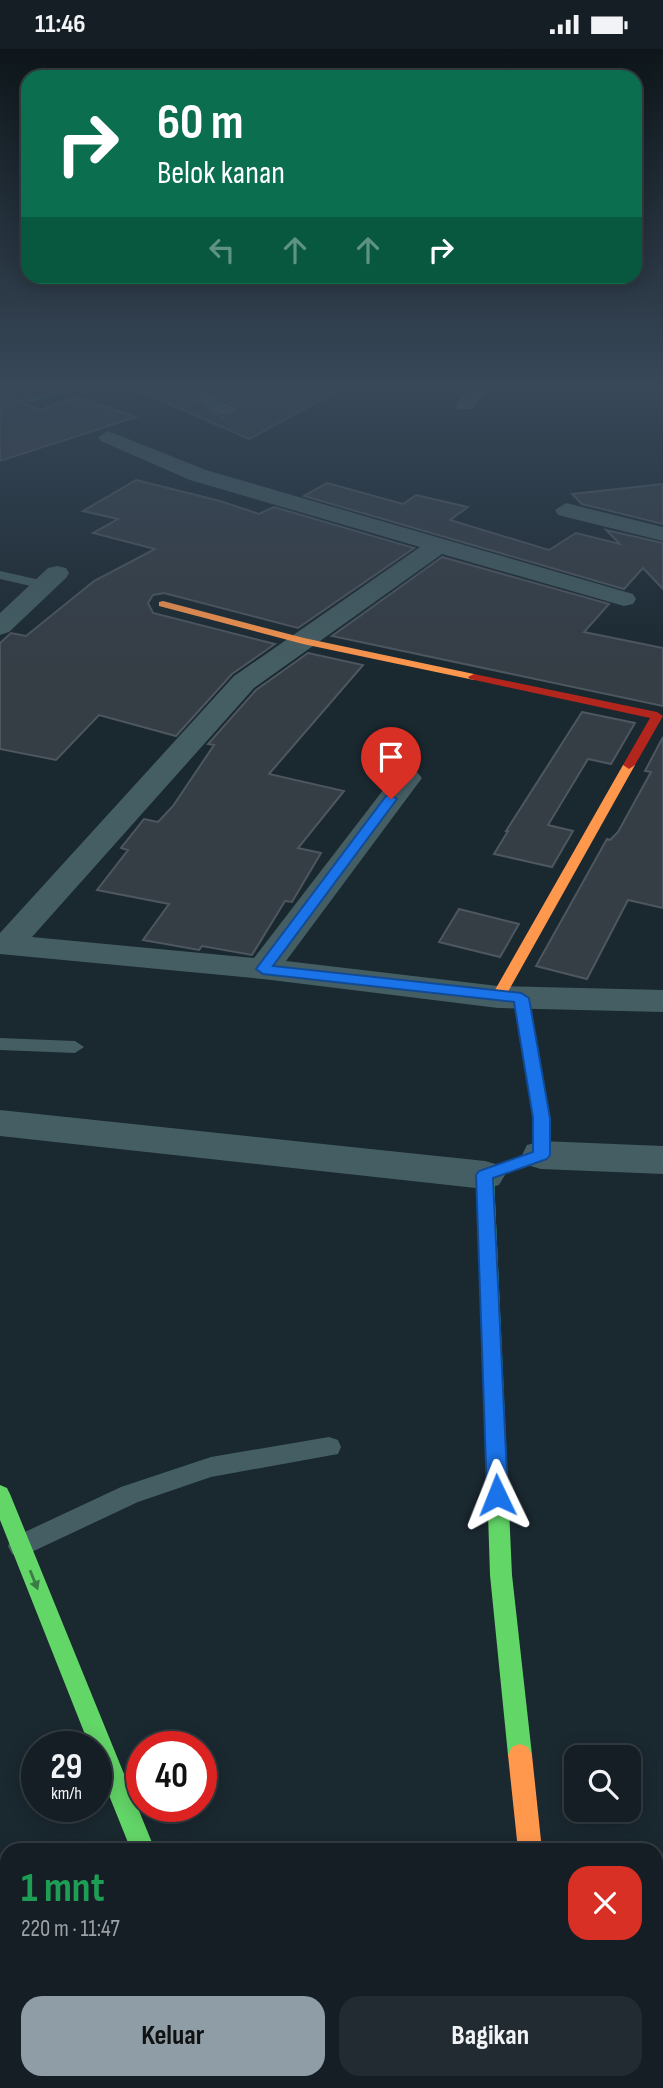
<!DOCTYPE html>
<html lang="id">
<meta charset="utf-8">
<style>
body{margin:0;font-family:"Sofia Sans Condensed",sans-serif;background:#212b31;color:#f1f3f6;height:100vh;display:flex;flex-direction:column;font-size:26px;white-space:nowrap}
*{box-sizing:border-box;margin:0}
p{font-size:23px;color:#9da2a6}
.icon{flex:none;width:38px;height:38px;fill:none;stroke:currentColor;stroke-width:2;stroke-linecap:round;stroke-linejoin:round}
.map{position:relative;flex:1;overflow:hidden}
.drawer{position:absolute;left:0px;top:1794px;width:663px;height:247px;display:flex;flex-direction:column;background:#141e24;border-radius:21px 21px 0 0;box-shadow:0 4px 18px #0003,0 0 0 2px #333c41}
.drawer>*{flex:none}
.banner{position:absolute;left:21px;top:21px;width:621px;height:214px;border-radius:21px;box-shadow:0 4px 18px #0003,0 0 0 2px #333c41;background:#0b6e4f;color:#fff;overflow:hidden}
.fabs{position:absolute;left:564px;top:1696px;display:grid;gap:14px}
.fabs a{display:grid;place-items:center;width:77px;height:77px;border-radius:14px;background:#141e24;box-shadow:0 4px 18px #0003,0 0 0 2px #333c41;font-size:35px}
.speed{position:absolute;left:21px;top:1682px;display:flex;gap:14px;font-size:35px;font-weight:700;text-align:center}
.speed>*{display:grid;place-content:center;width:91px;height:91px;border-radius:50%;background:#141e24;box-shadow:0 4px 18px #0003,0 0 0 2px #333c41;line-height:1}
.speed small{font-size:18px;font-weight:400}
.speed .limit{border:10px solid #d22;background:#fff;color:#111}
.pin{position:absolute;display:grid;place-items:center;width:60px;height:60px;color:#fff;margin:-72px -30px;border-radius:50% 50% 50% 0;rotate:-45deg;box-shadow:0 0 7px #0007}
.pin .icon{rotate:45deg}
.me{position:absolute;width:77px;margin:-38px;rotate:358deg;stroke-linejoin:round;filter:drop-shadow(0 0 5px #0008)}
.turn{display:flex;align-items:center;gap:24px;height:147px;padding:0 21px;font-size:32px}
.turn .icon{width:91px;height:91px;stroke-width:2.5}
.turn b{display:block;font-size:49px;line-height:60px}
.lanes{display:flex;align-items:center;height:66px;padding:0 21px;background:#0003;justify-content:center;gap:35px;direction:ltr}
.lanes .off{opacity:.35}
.round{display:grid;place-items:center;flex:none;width:74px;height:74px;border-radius:21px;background:#212b31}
.summary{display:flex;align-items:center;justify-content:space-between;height:119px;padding:0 21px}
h1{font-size:42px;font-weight:700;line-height:52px;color:#1e9e55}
.action{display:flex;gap:14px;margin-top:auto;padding:14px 21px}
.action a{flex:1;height:80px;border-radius:21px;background:#8f9da6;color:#111;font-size:28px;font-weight:700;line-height:80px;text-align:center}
.action a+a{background:#212b31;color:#f1f3f6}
.status{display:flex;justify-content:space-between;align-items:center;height:49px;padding:0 35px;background:#141e24;direction:ltr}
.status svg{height:19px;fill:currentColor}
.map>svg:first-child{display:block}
</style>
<div class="status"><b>11:46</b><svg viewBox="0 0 49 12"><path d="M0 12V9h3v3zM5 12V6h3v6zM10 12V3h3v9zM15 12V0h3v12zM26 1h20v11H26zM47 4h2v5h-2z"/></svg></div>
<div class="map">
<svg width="663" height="2039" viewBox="0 0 663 2039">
<rect width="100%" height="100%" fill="#1a2830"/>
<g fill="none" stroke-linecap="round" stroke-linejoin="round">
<path fill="#126556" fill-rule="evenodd" d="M82 336H95L0 361V357Z"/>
</g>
<path fill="#353d45" stroke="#4e565f" stroke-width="2" d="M126 336H168L224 369 237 359 202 336H348L249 390Z
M0 345 40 361 77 348 136 368 0 412Z
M136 431 220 452 259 465 274 458 414 499 298 579 164 544 153 546 148 554 153 564 275 595 232 625 176 687 99 666 56 711 0 700V594L11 584 26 587 94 532 155 500 93 484 118 470 83 462Z
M327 434 403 455 416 446 468 458 450 471 549 501 576 484 620 495 606 481 663 494V540L643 519 624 540 304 447Z
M663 435V475L582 455 572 445Z
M442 508 609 555 584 583 663 599V657L332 587Z
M308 604 363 616 269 725 344 742 298 799 321 804 292 853 285 852 252 906 202 897 199 901 143 891 169 855 97 841 128 801 121 799 144 770 158 773 173 757 214 696 208 695 256 641Z
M582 663 635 674 611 715 588 710 548 776 573 782 552 818 494 805 508 782H506Z
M663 688V859L628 851 587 930 536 917 607 790 610 791 618 783 651 723 645 722Z
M459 860 519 875 500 908 439 893Z"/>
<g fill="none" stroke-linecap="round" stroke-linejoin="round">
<path fill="#455e63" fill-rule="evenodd" d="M0 522 49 533 50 536 44 540 0 530Z
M0 989 75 992 84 998 75 1004 0 1001Z
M329 1388 338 1391 341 1398 338 1405 211 1428 138 1453 21 1508 12 1505 8 1497 12 1489 121 1438 211 1408Z"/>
<path fill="#455e63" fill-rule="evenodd" d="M171 336H196L235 360 225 366 218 364Z
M472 336H492L472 360H458L455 356Z
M108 382 206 421 633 545 636 550 633 555 624 557 442 505 254 639 32 888 254 909 397 723 407 720 417 723 422 729 286 912 498 937 663 941V963L498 959 263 930 0 905V884L234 627 420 498 190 431 101 392 98 388Z
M566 454 663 478V492L558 466 555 461Z
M57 517 66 519 69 524 66 529 9 583 0 586V564L48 519Z
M0 1061 485 1112 499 1116 505 1126 499 1136 485 1140 0 1087Z
M541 1092 663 1097V1125L541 1120 527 1116 522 1106 527 1096Z
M663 1836V1894L656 1896V1838Z
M36 2034H109L107 2039H34Z"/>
<path fill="#63d668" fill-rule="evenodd" d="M521 944 528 949 549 1069V1106L547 1110 494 1129 512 1526 532 1706 528 1714 520 1717 512 1714 508 1706 490 1526 477 1126 479 1122 533 1103V1069L514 949Z
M0 1436 7 1439 10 1445 155 1801H131L96 1714V1698H90L0 1471Z
M0 1871 7 1874V1920L0 1917Z
M223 2034H250L252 2039H225Z"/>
<path fill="#ff974d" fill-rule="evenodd" d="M163 552 304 589 474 625 480 628 474 631 303 595 159 557V553Z
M629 712 635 716 505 948 503 951H493L491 948 623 716Z
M520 1695 528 1698 532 1706 542 1801H518L508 1706 512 1698Z
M33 2034H59L60 2039H34Z"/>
<path fill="#b3261e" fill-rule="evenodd" d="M474 625 657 663 663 667 635 716 629 720 623 716 650 669 470 630 468 628Z"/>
</g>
<defs><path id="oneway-solid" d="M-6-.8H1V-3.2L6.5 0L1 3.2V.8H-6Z" transform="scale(1.75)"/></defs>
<use fill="#3a7d44" href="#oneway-solid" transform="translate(34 1531) rotate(68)"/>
<linearGradient id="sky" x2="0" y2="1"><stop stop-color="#0e161a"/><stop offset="0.54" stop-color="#384859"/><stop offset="1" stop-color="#384859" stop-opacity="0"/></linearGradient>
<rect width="663" height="622" fill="url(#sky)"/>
<path fill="#1a73e8" stroke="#114b97" stroke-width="2" d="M391 746 397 750 273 917 521 944 529 949 550 1069V1106L547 1110 493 1129 508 1446 505 1452 497 1455 490 1452 487 1446 476 1126 479 1122 533 1103V1069L514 953 263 925 256 920 386 747Z"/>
</svg>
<div class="fabs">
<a><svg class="icon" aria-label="search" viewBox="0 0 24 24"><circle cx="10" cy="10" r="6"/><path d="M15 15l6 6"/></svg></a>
</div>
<div class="speed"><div>29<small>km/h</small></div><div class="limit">40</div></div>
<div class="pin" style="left:391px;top:750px;background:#d93025"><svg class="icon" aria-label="arrive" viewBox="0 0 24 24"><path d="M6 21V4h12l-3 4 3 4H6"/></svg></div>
<svg class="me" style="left:497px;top:1446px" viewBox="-20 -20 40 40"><path d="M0-17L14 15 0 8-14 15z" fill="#1a73e8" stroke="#fff" stroke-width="4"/></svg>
<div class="banner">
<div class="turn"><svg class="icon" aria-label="right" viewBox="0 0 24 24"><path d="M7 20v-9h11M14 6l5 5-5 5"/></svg><div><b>60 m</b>Belok kanan</div></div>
<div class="lanes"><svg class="icon off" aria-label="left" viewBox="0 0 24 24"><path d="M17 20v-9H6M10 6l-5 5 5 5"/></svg><svg class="icon off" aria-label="ahead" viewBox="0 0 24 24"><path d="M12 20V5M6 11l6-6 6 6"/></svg><svg class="icon off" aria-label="ahead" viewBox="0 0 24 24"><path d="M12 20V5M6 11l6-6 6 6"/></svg><svg class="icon" aria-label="right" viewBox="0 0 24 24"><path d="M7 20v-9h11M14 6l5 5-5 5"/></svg></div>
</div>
<section class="drawer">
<div class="summary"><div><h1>1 mnt</h1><p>220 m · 11:47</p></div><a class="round" style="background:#d93025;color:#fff"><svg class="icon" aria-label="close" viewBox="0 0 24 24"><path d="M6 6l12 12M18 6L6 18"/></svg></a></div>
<div class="action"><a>Keluar</a><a>Bagikan</a></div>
</section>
</div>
